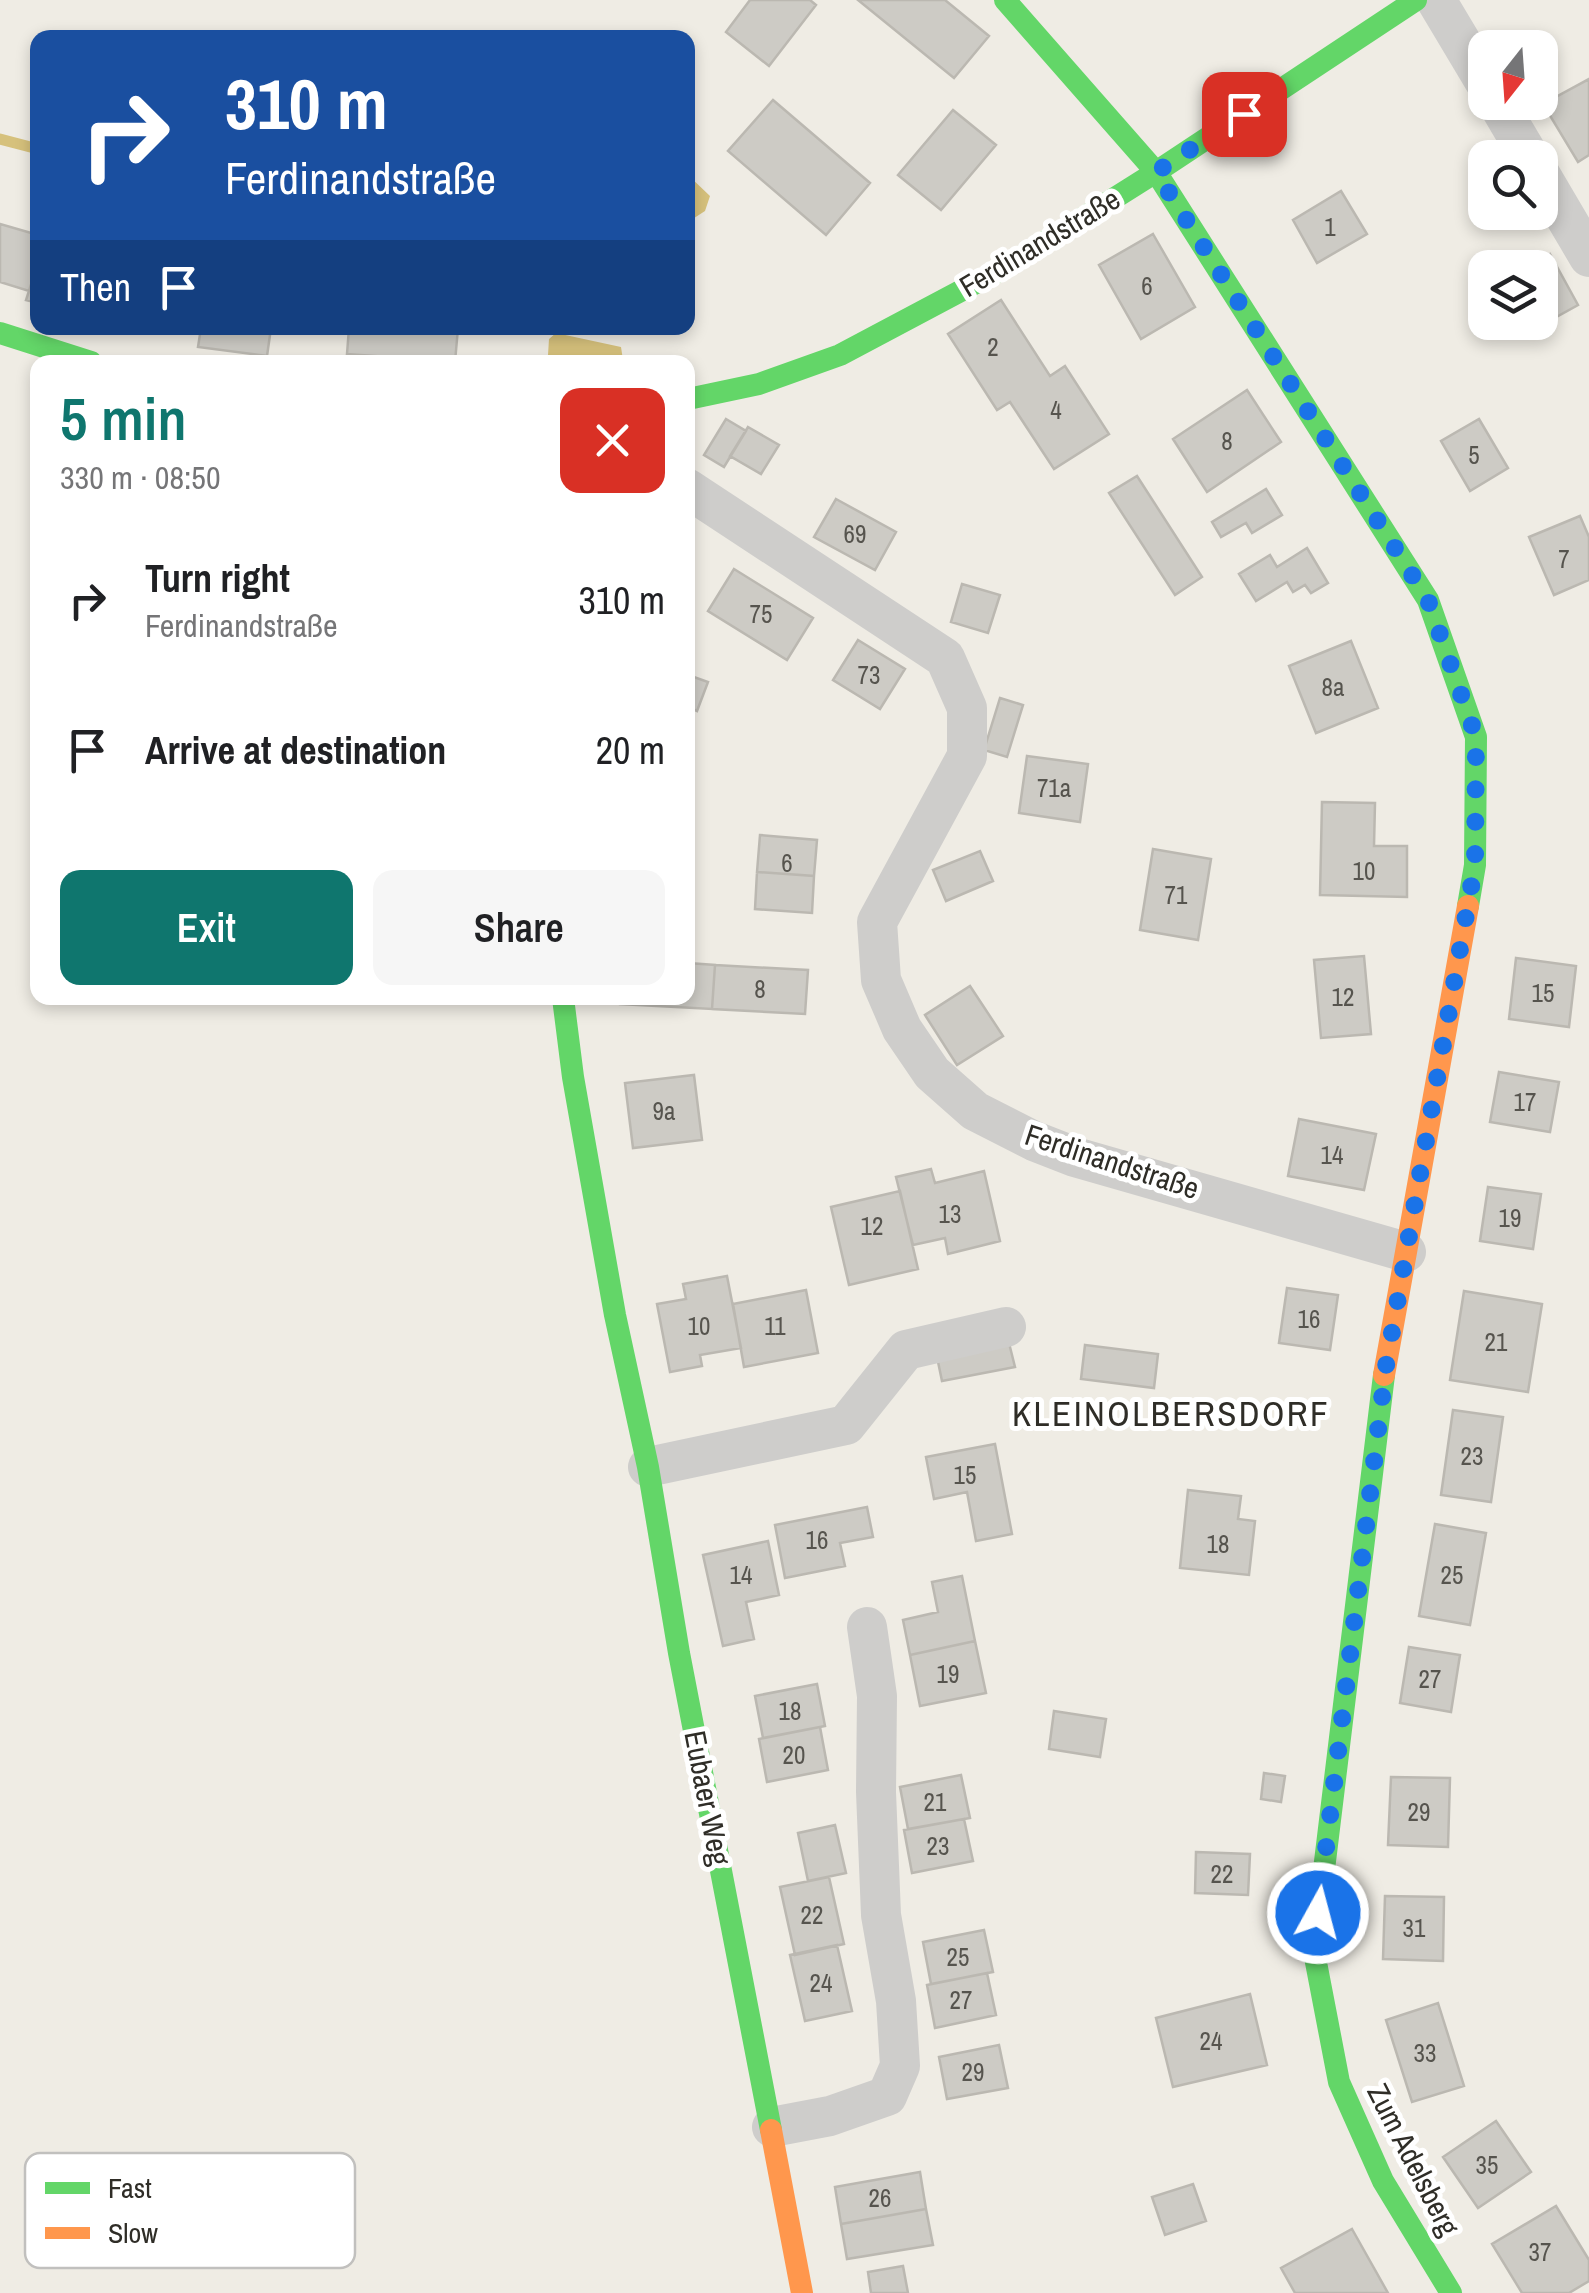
<!DOCTYPE html>
<meta charset="utf-8">
<style>
body{margin:0;font-family:"Archivo Narrow",sans-serif;background:#f6f6f6;color:#202124;height:100vh;display:flex;flex-direction:column;font-size:38px;white-space:nowrap}
*{box-sizing:border-box;margin:0}
p{font-size:32px;color:#757577}
.icon{flex:none;width:55px;height:55px;fill:none;stroke:currentColor;stroke-width:2;stroke-linecap:round;stroke-linejoin:round}
.map{position:relative;flex:1;overflow:hidden}
.details{position:absolute;left:30px;top:355px;width:665px;height:650px;display:flex;flex-direction:column;background:#fff;border-radius:20px;box-shadow:0 5px 15px #0003}
.details>*{flex:none}
.hud{position:absolute;left:30px;top:30px;width:665px;height:305px;border-radius:20px;box-shadow:0 5px 15px #0003;background:#1a4fa0;color:#fff;overflow:hidden}
.needle{width:65px;rotate:197deg}
.tools{position:absolute;left:1468px;top:30px;display:grid;gap:20px}
.tools a{display:grid;place-items:center;width:90px;height:90px;border-radius:20px;background:#fff;box-shadow:0 5px 15px #0003;font-size:50px}
.pin{position:absolute;display:grid;place-items:center;width:85px;height:85px;color:#fff;margin:-42px;border-radius:20px;box-shadow:0 5px 15px #0006}
.me{position:absolute;width:110px;margin:-55px;rotate:7deg;stroke-linejoin:round;filter:drop-shadow(0 0 8px #0008)}
.turn{display:flex;align-items:center;gap:35px;height:210px;padding:0 30px;font-size:45px}
.turn .icon{width:130px;height:130px;stroke-width:2.5}
.turn b{display:block;font-size:70px;line-height:85px}
.then{display:flex;align-items:center;height:95px;padding:0 30px;background:#0003;gap:20px;font-size:38px}
.round{display:grid;place-items:center;flex:none;width:105px;height:105px;border-radius:20px;background:#f6f6f6}
.head{display:flex;align-items:center;justify-content:space-between;height:170px;padding:0 30px}
h1{font-size:60px;font-weight:600;line-height:75px;color:#0f766e}
.action{display:flex;gap:20px;margin-top:auto;padding:20px 30px}
.action a{flex:1;height:115px;border-radius:20px;background:#0f766e;color:#fff;font-size:40px;font-weight:600;line-height:115px;text-align:center}
.action a+a{background:#f6f6f6;color:#202124}
ul{padding:0;list-style:none}
li{display:flex;align-items:center;gap:30px;height:150px;padding:0 30px}
li div{flex:1}
li b{display:block;font-size:38px}
li em{font-style:normal}
.map>svg:first-child{display:block}
</style>
<div class="map">
<svg width="1589" height="2293" viewBox="0 0 1589 2293">
<rect width="100%" height="100%" fill="#efece4"/>
<path fill="#d6c17c" d="M688 175 710 196 705 211 688 222Z
M556 333 621 347 623 360 620 362 552 361 548 355 549 339Z"/>
<g fill="none" stroke-linecap="round" stroke-linejoin="round">
<path stroke="#d6c17c" stroke-width="11" d="M0 139 38 149"/>
</g>
<path fill="#cdcbc5" stroke="#bbb8b1" stroke-width="2.5" d="M750 0H810L816 5 769 66 726 32Z
M858 0H945L989 36 954 78Z
M1589 79V155L1578 162 1543 104Z
M773 100 870 183 826 235 728 151Z
M953 110 996 145 941 210 898 175Z
M1341 191 1367 234 1317 263 1293 220Z
M0 224 38 235V263L29 291 0 282Z
M1153 234 1195 307 1141 339 1099 265Z
M1550 254 1578 305 1549 321 1540 305V268H1525Z
M38 263V303L26 300Z
M1001 300 1050 376 1065 366 1109 434 1054 469 1010 402 997 410 948 334Z
M201 328H271L267 356 198 347Z
M349 328H458L455 362 347 354Z
M1247 390 1281 442 1207 492 1173 439Z
M726 419 746 431 724 467 704 455Z
M1479 419 1508 468 1470 491 1441 441Z
M748 427 779 445 761 474 730 456Z
M1137 476 1202 577 1175 595 1109 493Z
M1266 489 1282 515 1252 533 1246 523 1221 537 1212 522Z
M836 499 896 532 875 570 814 537Z
M1580 516 1589 537V580L1554 595 1529 537Z
M1307 548 1328 583 1311 593 1305 585 1293 592 1287 582 1256 601 1239 574 1270 555 1277 567Z
M734 569 813 618 787 660 708 611Z
M962 584 1000 595 988 633 951 622Z
M858 640 905 669 880 709 833 680Z
M1351 641 1378 708 1316 733 1289 666Z
M688 670 691 676 708 682 697 711 688 707Z
M1000 698 1023 705 1007 757 984 750Z
M1027 756 1088 764 1080 822 1019 813Z
M1322 802 1375 803 1374 846H1407V897L1320 895Z
M760 835 817 840 814 876 757 872Z
M1153 849 1211 859 1198 940 1140 930Z
M980 851 993 881 946 901 933 870Z
M757 872 814 876 812 913 755 909Z
M1364 956 1371 1034 1321 1038 1314 960Z
M1516 958 1576 966 1569 1027 1509 1019Z
M688 963 715 965 712 1009 620 1004V998H688Z
M715 965 808 970 805 1014 712 1009Z
M970 986 1003 1036 957 1065 925 1015Z
M1499 1072 1559 1082 1550 1132 1490 1122Z
M694 1075 702 1140 633 1148 625 1083Z
M1299 1119 1376 1134 1364 1190 1288 1176Z
M931 1169 935 1183 984 1171 1000 1241 948 1254 945 1238 913 1245 896 1177Z
M1488 1187 1541 1194 1533 1249 1480 1241Z
M900 1191 918 1269 849 1285 831 1207Z
M727 1276 741 1348 700 1355 702 1366 670 1372 657 1304 686 1299 683 1284Z
M1287 1288 1338 1295 1330 1350 1279 1343Z
M806 1290 818 1353 744 1367 733 1304Z
M1464 1291 1542 1304 1528 1392 1450 1380Z
M1009 1343 1015 1367 942 1381 937 1357Z
M1085 1345 1158 1354 1154 1388 1081 1379Z
M1453 1410 1503 1417 1491 1502 1441 1495Z
M995 1444 1012 1534 976 1541 967 1492 934 1499 926 1457Z
M1188 1490 1241 1496 1238 1519 1255 1521 1249 1575 1180 1568Z
M867 1507 873 1537 840 1543 845 1566 785 1578 775 1525Z
M1435 1524 1486 1533 1470 1625 1419 1616Z
M768 1541 779 1595 746 1602 754 1639 723 1646 703 1555Z
M962 1576 975 1641 910 1655 903 1620 938 1612 932 1582Z
M975 1641 986 1693 920 1706 910 1655Z
M1409 1647 1460 1655 1451 1712 1400 1703Z
M817 1684 825 1726 763 1738 755 1696Z
M1054 1711 1106 1719 1100 1757 1049 1749Z
M820 1727 828 1770 767 1782 759 1739Z
M1264 1773 1285 1776 1281 1802 1261 1799Z
M961 1775 970 1818 908 1829 900 1787Z
M1391 1777 1450 1778 1448 1847 1388 1845Z
M964 1819 973 1861 912 1873 904 1830Z
M835 1825 846 1873 808 1881 798 1833Z
M1196 1852 1250 1854 1248 1895 1195 1893Z
M829 1877 844 1944 795 1955 780 1887Z
M1385 1896 1444 1897 1443 1961 1383 1959Z
M984 1930 993 1972 931 1984 923 1942Z
M837 1945 852 2011 805 2021 790 1955Z
M987 1973 996 2015 935 2028 927 1985Z
M1250 1994 1267 2065 1173 2087 1156 2018Z
M1438 2003 1464 2086 1412 2102 1386 2020Z
M999 2045 1008 2088 947 2099 939 2057Z
M1496 2121 1531 2172 1478 2208 1443 2157Z
M920 2172 926 2209 841 2224 835 2187Z
M1193 2184 1206 2221 1165 2235 1152 2197Z
M1556 2206 1589 2260V2281L1569 2293H1522L1492 2244Z
M926 2209 933 2245 847 2259 841 2224Z
M1352 2229 1388 2293H1295L1281 2268Z
M903 2266 908 2293H871L868 2272Z"/>
<g fill="none" stroke-linecap="round" stroke-linejoin="round">
<path stroke="#cecdcb" stroke-width="40" d="M1436 0 1485 82
M1497 102 1530 158
M1540 174 1589 257
M688 489 945 658 967 708V756L877 922 881 980 902 1029 932 1073 975 1111 1034 1141 1075 1157 1406 1252
M648 1467 846 1425 906 1350 1006 1327
M772 2127 830 2116 887 2096 900 2066 896 2001 881 1915 876 1792 877 1696 867 1627"/>
<path stroke="#63d668" stroke-width="22" d="M1005 0 1156 172 1428 600 1476 737 1475 865 1468 906
M0 333 91 362
M688 399 759 384 840 355 1002 269 1156 172 1416 0
M563 998 573 1077 615 1315 648 1467 679 1653 771 2130
M1384 1375 1314 1952 1339 2082 1383 2181 1451 2293"/>
<path stroke="#ff974d" stroke-width="22" d="M1384 1375 1468 906
M771 2130 802 2293"/>
</g>
<g fill="none" stroke-linecap="round" stroke-linejoin="round">
<path stroke="#1a73e8" stroke-width="18" stroke-dasharray="0 32.4" d="M1244 114 1156 172 1428 600 1476 737 1475 865 1386 1366 1318 1913"/>
</g>
<g text-anchor="middle" stroke-width="10" stroke-linejoin="round" paint-order="stroke">
<g font-size="25" fill="#56544e">
<text x="1330" y="236">1</text>
<text x="1147" y="295">6</text>
<text x="993" y="356">2</text>
<text x="1056" y="419">4</text>
<text x="1227" y="450">8</text>
<text x="1474" y="464">5</text>
<text x="855" y="543">69</text>
<text x="1564" y="568">7</text>
<text x="761" y="623">75</text>
<text x="869" y="684">73</text>
<text x="1333" y="696">8a</text>
<text x="1054" y="797">71a</text>
<text x="787" y="872">6</text>
<text x="1364" y="880">10</text>
<text x="1176" y="904">71</text>
<text x="760" y="998">8</text>
<text x="1543" y="1002">15</text>
<text x="1343" y="1006">12</text>
<text x="1525" y="1111">17</text>
<text x="664" y="1120">9a</text>
<text x="1332" y="1164">14</text>
<text x="950" y="1223">13</text>
<text x="1510" y="1227">19</text>
<text x="872" y="1235">12</text>
<text x="1309" y="1328">16</text>
<text x="699" y="1335">10</text>
<text x="775" y="1335">11</text>
<text x="1496" y="1351">21</text>
<text x="1472" y="1465">23</text>
<text x="965" y="1484">15</text>
<text x="817" y="1549">16</text>
<text x="1218" y="1553">18</text>
<text x="741" y="1584">14</text>
<text x="1452" y="1584">25</text>
<text x="948" y="1683">19</text>
<text x="1430" y="1688">27</text>
<text x="790" y="1720">18</text>
<text x="794" y="1764">20</text>
<text x="935" y="1811">21</text>
<text x="1419" y="1821">29</text>
<text x="938" y="1855">23</text>
<text x="1222" y="1883">22</text>
<text x="812" y="1924">22</text>
<text x="1414" y="1937">31</text>
<text x="958" y="1966">25</text>
<text x="821" y="1992">24</text>
<text x="961" y="2009">27</text>
<text x="1211" y="2050">24</text>
<text x="1425" y="2062">33</text>
<text x="973" y="2081">29</text>
<text x="1487" y="2174">35</text>
<text x="880" y="2207">26</text>
<text x="1540" y="2261">37</text>
</g>
<g font-size="30" fill="#2f2d27" stroke="#fff">
<text transform="translate(1040 243) rotate(-31)" y="10">Ferdinandstraße</text>
<text transform="translate(1112 1162) rotate(18)" y="10">Ferdinandstraße</text>
<text transform="translate(707 1798) rotate(79)" y="10">Eubaer Weg</text>
<text transform="translate(1413 2160) rotate(63)" y="10">Zum Adelsberg</text>
</g>
<g font-size="35" letter-spacing="2.5" fill="#2f2d27" stroke="#fff">
<text x="1171" y="1426">KLEINOLBERSDORF</text>
</g>
</g>
<rect x="25" y="2153" width="330" height="115" rx="15" fill="#fff" stroke="#c1c0be" stroke-width="2.5"/>
<rect x="45" y="2182" width="45" height="12" fill="#63d668"/>
<rect x="45" y="2227" width="45" height="12" fill="#ff974d"/>
<g font-size="28" fill="#2f2d27">
<text x="108" y="2198">Fast</text>
<text x="108" y="2243">Slow</text>
</g>
</svg>
<div class="tools">
<a><svg class="needle" viewBox="-14 -14 28 28"><path d="M0-13l5 13h-10z" fill="#e53935"/><path d="M0 13l5-13h-10z" fill="#757577"/></svg></a>
<a><svg class="icon" aria-label="search" viewBox="0 0 24 24"><circle cx="10" cy="10" r="6"/><path d="M15 15l6 6"/></svg></a>
<a><svg class="icon" aria-label="layers" viewBox="0 0 24 24"><path d="M12 4l9 5-9 5-9-5zM3 14l9 5 9-5"/></svg></a>
</div>
<div class="pin" style="left:1244px;top:114px;background:#d93025"><svg class="icon" aria-label="arrive" viewBox="0 0 24 24"><path d="M6 21V4h12l-3 4 3 4H6"/></svg></div>
<svg class="me" style="left:1318px;top:1913px" viewBox="-20 -20 40 40"><circle r="17" fill="#1a73e8" stroke="#fff" stroke-width="3"/><path d="M0-11L8 9 0 5-8 9z" fill="#fff"/></svg>
<div class="hud">
<div class="turn"><svg class="icon" aria-label="right" viewBox="0 0 24 24"><path d="M7 20v-9h11M14 6l5 5-5 5"/></svg><div><b>310 m</b>Ferdinandstraße</div></div>
<div class="then">Then<svg class="icon" aria-label="arrive" viewBox="0 0 24 24"><path d="M6 21V4h12l-3 4 3 4H6"/></svg></div>
</div>
<section class="details">
<div class="head"><div><h1>5 min</h1><p>330 m · 08:50</p></div><a class="round" style="background:#d93025;color:#fff"><svg class="icon" aria-label="close" viewBox="0 0 24 24"><path d="M6 6l12 12M18 6L6 18"/></svg></a></div>
<ul>
<li><svg class="icon" aria-label="right" viewBox="0 0 24 24"><path d="M7 20v-9h11M14 6l5 5-5 5"/></svg><div><b>Turn right</b><p>Ferdinandstraße</p></div><em>310 m</em></li>
<li><svg class="icon" aria-label="arrive" viewBox="0 0 24 24"><path d="M6 21V4h12l-3 4 3 4H6"/></svg><div><b>Arrive at destination</b></div><em>20 m</em></li>
</ul>
<div class="action"><a>Exit</a><a>Share</a></div>
</section>
</div>
